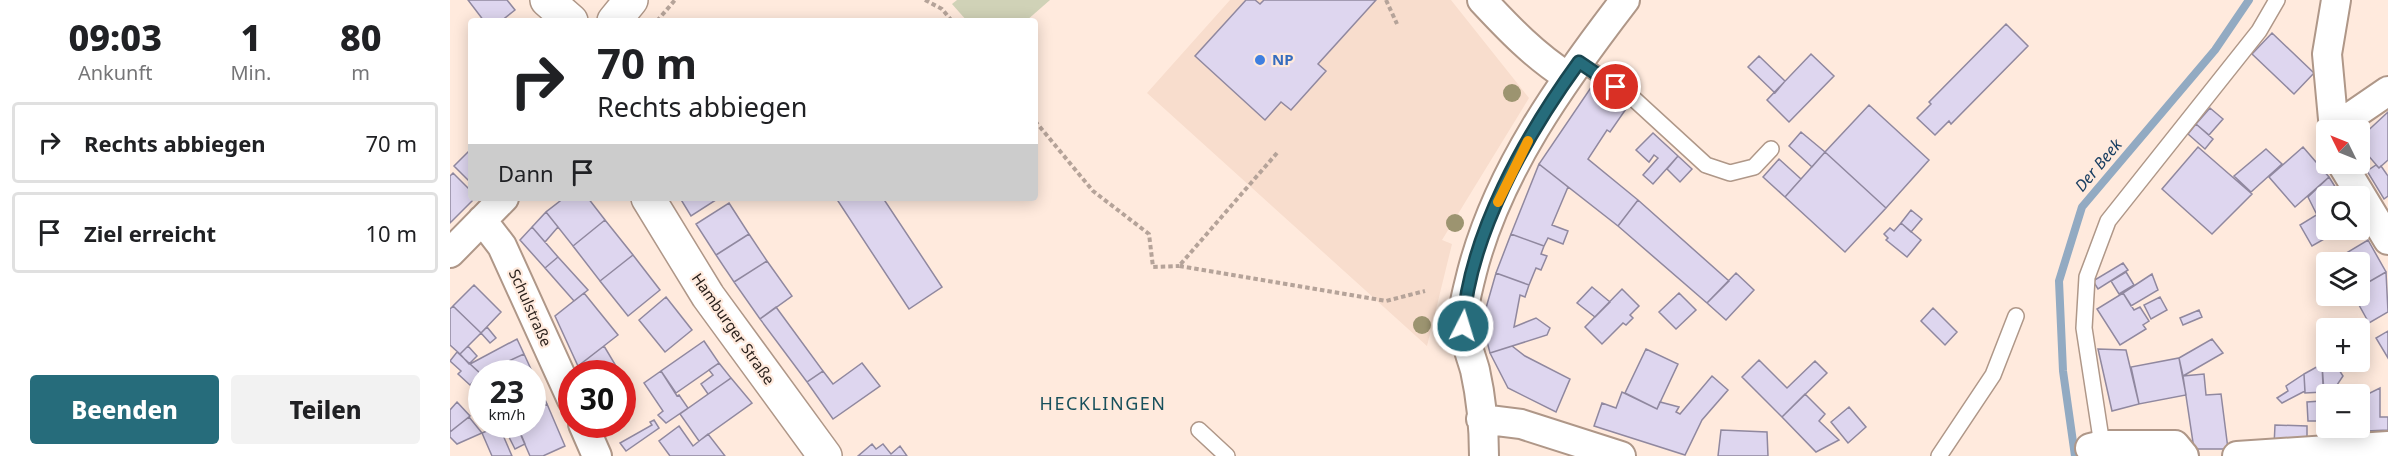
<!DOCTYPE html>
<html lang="de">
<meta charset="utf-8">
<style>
body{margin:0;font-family:"Noto Sans",sans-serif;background:#f2f2f2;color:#202124;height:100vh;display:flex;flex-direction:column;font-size:22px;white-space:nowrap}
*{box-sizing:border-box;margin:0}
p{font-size:20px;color:#757577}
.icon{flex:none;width:33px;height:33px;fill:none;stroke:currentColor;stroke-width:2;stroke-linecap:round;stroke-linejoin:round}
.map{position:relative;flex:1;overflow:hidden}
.sheet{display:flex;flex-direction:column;background:#fff;width:450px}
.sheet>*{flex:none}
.top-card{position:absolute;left:18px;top:18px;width:570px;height:183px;border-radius:6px;box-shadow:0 3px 15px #0003;background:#fff;color:#202124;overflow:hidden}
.needle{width:39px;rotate:313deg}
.fabs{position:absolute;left:1866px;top:120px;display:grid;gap:12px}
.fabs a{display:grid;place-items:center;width:54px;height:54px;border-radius:6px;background:#fff;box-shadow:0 3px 15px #0003;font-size:30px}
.speed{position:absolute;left:18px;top:360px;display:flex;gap:12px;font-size:30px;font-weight:700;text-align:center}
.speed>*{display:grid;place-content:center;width:78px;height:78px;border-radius:50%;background:#fff;box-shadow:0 3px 15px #0003;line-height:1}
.speed small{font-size:15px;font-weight:400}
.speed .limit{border:9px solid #d22;background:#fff;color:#111}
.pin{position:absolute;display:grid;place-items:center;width:51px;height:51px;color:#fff;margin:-26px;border:3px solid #fff;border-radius:50%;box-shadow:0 2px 6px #0007}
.me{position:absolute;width:66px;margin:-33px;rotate:5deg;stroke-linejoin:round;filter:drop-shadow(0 0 4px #0008)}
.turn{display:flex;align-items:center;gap:21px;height:126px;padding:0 30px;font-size:27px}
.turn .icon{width:78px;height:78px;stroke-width:2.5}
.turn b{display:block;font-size:42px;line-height:51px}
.then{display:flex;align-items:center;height:57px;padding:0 30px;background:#0003;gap:12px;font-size:22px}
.eta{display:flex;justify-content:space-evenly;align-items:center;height:102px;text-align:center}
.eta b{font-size:36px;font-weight:800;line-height:42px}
.button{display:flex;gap:12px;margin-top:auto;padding:12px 30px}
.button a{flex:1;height:69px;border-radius:6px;background:#266c7b;color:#fff;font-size:24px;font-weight:800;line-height:69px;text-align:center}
.button a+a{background:#f2f2f2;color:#202124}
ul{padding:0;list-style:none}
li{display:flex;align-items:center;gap:18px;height:81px;margin:0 12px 9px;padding:0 18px;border:3px solid #e0e0e0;border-radius:6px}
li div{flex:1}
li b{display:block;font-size:22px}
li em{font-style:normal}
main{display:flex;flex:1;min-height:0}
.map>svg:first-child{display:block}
</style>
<main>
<section class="sheet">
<div class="eta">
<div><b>09:03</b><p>Ankunft</p></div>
<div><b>1</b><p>Min.</p></div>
<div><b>80</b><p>m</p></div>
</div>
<ul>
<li><svg class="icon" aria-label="right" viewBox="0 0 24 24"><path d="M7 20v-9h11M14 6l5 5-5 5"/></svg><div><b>Rechts abbiegen</b></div><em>70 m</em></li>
<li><svg class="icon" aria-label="arrive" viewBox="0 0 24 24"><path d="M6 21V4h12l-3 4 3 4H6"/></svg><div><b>Ziel erreicht</b></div><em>10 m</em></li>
</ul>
<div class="button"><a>Beenden</a><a>Teilen</a></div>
</section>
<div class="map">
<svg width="1938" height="456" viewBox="0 0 1938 456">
<rect width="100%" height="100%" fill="#ffeadd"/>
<path fill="#f8ddcd" d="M780 0H1001L1079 98 992 240 1002 244 977 346 697 93Z"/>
<path fill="#d0d2b7" d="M507 0H600L576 21H517L502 4Z"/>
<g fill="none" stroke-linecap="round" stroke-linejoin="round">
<path stroke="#92aac2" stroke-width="8" d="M1625 456 1613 371 1609 281 1632 207 1765 50 1799 0"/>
</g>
<path fill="#ded6ef" stroke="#90889f" stroke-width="1.5" d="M18 0H57L65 10 51 21H34Z
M796 0H805L810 4 814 0H926L868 64 876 71 841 110 831 102 815 120 745 56Z
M1556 24 1578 46 1501 124 1499 121 1485 135 1467 118 1481 104 1479 102Z
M1822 33 1864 73 1844 94 1802 54Z
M1361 54 1384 76 1339 122 1317 100Z
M1309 56 1335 81 1325 93 1298 67Z
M1142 86 1176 109 1160 132 1157 130 1138 159 1188 200 1168 226 1089 164Z
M1419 105 1479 160 1436 208 1375 152Z
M1760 108 1773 119 1759 135 1746 124Z
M1938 112V160L1929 168 1910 146V138Z
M1746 124 1763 139 1755 149 1738 134Z
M1351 132 1375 152 1362 167 1339 146Z
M1203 133 1228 156 1203 184 1193 175 1208 158 1204 155 1199 162 1186 150Z
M1748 147 1802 194 1762 234 1712 189Z
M1853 147 1879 177 1845 207 1819 177Z
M21 149V183L4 166Z
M1816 149 1832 164 1801 192 1784 176Z
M1375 152 1436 208 1395 252 1335 197Z
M1228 156 1242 169 1230 182 1217 169Z
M1329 159 1351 179 1335 197 1313 177Z
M1089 164 1118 187 1102 225 1118 231 1113 244 1098 238 1094 246 1061 234Z
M1926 165 1929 168 1931 166 1938 176V196L1934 199 1917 171Z
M3 173 21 191V198H25L0 223V176Z
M1879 177 1891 196H1876V209L1867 215 1858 197Z
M114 198H138L155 220 123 246 96 212Z
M230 198H269L241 216Z
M386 198H433L492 287 459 309Z
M1188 200 1279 281 1257 303 1168 226Z
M279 203 299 234 266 255 246 224Z
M1876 209V230H1890L1862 246 1850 225Z
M1461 210 1472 219 1461 232 1451 223Z
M96 212 108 227 95 242 82 227Z
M155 220 183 255 150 281 123 246Z
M1451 223 1471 240 1457 257 1436 240 1438 238 1434 234 1440 228 1444 231Z
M82 227 108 257 95 268 70 240Z
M299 234 317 261 284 282 266 255Z
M1061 234 1094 246 1091 254 1097 256 1091 270 1086 268 1079 285 1046 273Z
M1918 240 1936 272 1910 287V262H1884L1883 261Z
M183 255 210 290 178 316 150 281Z
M108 257 138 290 124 301 95 268Z
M317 261 342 296 310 319 284 282Z
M1673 263 1678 270 1648 289 1643 281Z
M1676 272 1684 285 1669 294 1661 281Z
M1936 272 1938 312 1919 323 1904 296H1910V287Z
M1046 273 1079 285 1075 297 1070 295 1064 327 1086 318 1100 328 1097 335 1040 353 1032 322Z
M1286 273 1304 290 1276 320 1257 303Z
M1702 274 1708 290 1681 306 1673 293Z
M24 285 51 312 31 333 3 306Z
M1142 287 1160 302 1145 317 1127 303Z
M1172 289 1189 306 1180 315 1183 318 1176 325 1173 323 1152 344 1135 327Z
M134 293 168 335 128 366 105 316Z
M1229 293 1246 310 1226 329 1209 312Z
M1673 293 1684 310 1690 307 1699 321 1693 325 1696 329 1670 345 1647 309Z
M216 297 242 330 215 352 189 320Z
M1710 297 1717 310 1701 319 1694 305Z
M3 306 31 333 10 354 0 345V309Z
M326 307 373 371 357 382 310 319Z
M1483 308 1507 332 1495 345 1471 321Z
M1749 310 1752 317 1733 325 1730 318Z
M37 327 46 338 40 343 31 333Z
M1938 331V358L1926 338Z
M67 339 74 354 31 374 20 364Z
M1762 339 1773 353 1733 376 1729 358Z
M1911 339 1919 351 1910 357V340Z
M254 341 269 363 226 393 211 371Z
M18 346 27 356 19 364 10 354Z
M154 346 166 366 154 374H131L128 366Z
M1062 346 1075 356 1120 379 1106 412 1058 388 1040 353Z
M1196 349 1228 364 1207 409 1175 393Z
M1648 349 1676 350 1689 404 1662 411Z
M7 352 31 374 20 385 8 374 11 371 0 361Z
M74 354 86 380 82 382V374H43L41 369Z
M1729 358 1736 395 1689 404 1681 367Z
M1309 360 1337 388 1365 361 1377 373 1332 417 1292 377Z
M1876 360 1884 362 1893 376 1887 385 1873 386 1872 364Z
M269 363 281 378 258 394 251 384 263 375 259 370Z
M412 363 430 386 383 419 357 382 373 371 383 384Z
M1872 364 1874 392 1855 393 1854 374Z
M211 371 227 396 229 395 238 408 216 423 208 415 213 411 194 383Z
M1754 374 1756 395 1771 394 1778 449H1744L1733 376Z
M1854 374 1855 391 1832 403 1827 398 1838 391 1836 386Z
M1262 376 1278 390 1252 420 1235 455 1144 426 1152 403 1166 408 1172 392 1207 409 1210 402 1229 407 1226 412 1230 414Z
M281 378 302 403 249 441 230 414Z
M86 380 97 404 82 410V382Z
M1930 388V417H1938V430L1872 433 1871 396H1876V428H1910V394H1906H1918Z
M1355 394 1375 414 1369 421 1389 440 1366 452 1332 417Z
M1871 401V421H1858L1857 402Z
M7 402 20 416 0 432V410Z
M97 404 115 446 93 456H80L66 424H82V410Z
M1399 407 1416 427 1398 443 1381 422Z
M19 417 32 433 7 444 0 437V432Z
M204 420 209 428 176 451 170 443 202 425 200 422Z
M1825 425 1857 426V443L1824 446Z
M49 426 62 456H42L32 433Z
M229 426 243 446 258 434 275 456H220L209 441Z
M1271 430 1317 432 1318 456H1268Z
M70 432 75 444 65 449 59 437Z
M422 444 426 449 433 444 441 454 450 446 457 456H408Z"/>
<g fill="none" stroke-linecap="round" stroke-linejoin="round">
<g stroke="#af9788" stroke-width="18">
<path id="lane" d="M1129 62 1184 99 1256 165 1280 173 1304 167 1321 149
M749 430 777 456
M1652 445 1634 328 1637 277 1658 221 1809 31 1827 0
M1489 456 1543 375 1566 316"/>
</g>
<g stroke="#af9788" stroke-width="32">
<path id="street" d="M1032 0C1059 29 1085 56 1118 77
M1884 128 1938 91
M1884 130 1877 54 1886 0
M1892 164 1938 240
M32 220 52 246 122 400
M0 253 54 198
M1031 419 1071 424 1171 456
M133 424 147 456
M1640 448 1652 445H1725L1734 456
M1034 456C1034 429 1031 397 1025 370 1021 356 1015 341 1013 326 1012 308 1018 289 1022 272 1048 171 1112 82 1175 0
M1787 456 1938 446"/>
</g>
<g stroke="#af9788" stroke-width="36">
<path id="secondary" d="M97 0 121 21
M164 21 181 0
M198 198 258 296 375 456"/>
</g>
<path stroke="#b5a399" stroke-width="4" stroke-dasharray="4.5 3" stroke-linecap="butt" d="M475 0 492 9 502 21
M936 0 947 24
M207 21 225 0
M585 121 643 191 699 234 703 267 729 266
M827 153 729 266 936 301 975 291"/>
<use href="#lane" stroke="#fff" stroke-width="15"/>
<use href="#street" stroke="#fff" stroke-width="28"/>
<use href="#secondary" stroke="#fff" stroke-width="33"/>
</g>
<g fill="#9c9470">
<circle cx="1062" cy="93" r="9"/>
<circle cx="1005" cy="223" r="9"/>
<circle cx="972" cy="325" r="9"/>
</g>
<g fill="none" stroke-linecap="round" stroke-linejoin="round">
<g stroke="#194650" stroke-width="15">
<path id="route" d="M1013 326C1019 235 1076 135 1129 62L1166 87"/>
</g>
<use href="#route" stroke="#266c7b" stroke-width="10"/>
<path stroke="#f59e0b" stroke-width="10" d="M1048 202 1078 141"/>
</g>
<circle fill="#3f7fe0" stroke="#ffeadd" stroke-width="2" cx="810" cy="60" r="6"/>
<g text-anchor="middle" stroke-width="4.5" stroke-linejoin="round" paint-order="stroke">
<g font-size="15" font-weight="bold" fill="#366cbe" stroke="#ffeadd" text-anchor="start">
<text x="822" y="65">NP</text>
</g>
<g font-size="15" fill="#2c221d" stroke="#ffeadd">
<text transform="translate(80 308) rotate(66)" y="5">Schulstraße</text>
<text transform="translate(283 329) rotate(55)" y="5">Hamburger Straße</text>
</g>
<g font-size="16" font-style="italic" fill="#1a3f62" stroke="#ffeadd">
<text transform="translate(1648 165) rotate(-50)" y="6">Der Beek</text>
</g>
<g font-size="18" letter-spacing="1.5" fill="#18505c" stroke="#ffeadd">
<text x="653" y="410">HECKLINGEN</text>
</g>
</g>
</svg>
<div class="fabs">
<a><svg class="needle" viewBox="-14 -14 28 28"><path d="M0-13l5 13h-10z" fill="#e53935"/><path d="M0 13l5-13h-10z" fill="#757577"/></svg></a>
<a><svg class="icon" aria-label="search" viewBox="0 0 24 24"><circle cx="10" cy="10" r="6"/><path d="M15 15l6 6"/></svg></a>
<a><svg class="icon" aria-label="layers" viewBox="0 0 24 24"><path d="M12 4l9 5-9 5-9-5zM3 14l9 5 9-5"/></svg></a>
<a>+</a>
<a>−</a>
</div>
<div class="speed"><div>23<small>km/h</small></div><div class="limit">30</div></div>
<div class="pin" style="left:1166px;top:87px;background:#d93025"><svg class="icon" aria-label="arrive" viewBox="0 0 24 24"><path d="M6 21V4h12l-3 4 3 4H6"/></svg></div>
<svg class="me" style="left:1013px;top:326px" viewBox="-20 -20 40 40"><circle r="17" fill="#266c7b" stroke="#fff" stroke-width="3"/><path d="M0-11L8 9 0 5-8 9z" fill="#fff"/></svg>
<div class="top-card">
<div class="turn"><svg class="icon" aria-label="right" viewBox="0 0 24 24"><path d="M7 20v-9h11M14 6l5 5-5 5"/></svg><div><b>70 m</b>Rechts abbiegen</div></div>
<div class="then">Dann<svg class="icon" aria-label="arrive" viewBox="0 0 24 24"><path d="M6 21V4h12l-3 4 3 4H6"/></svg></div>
</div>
</div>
</main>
